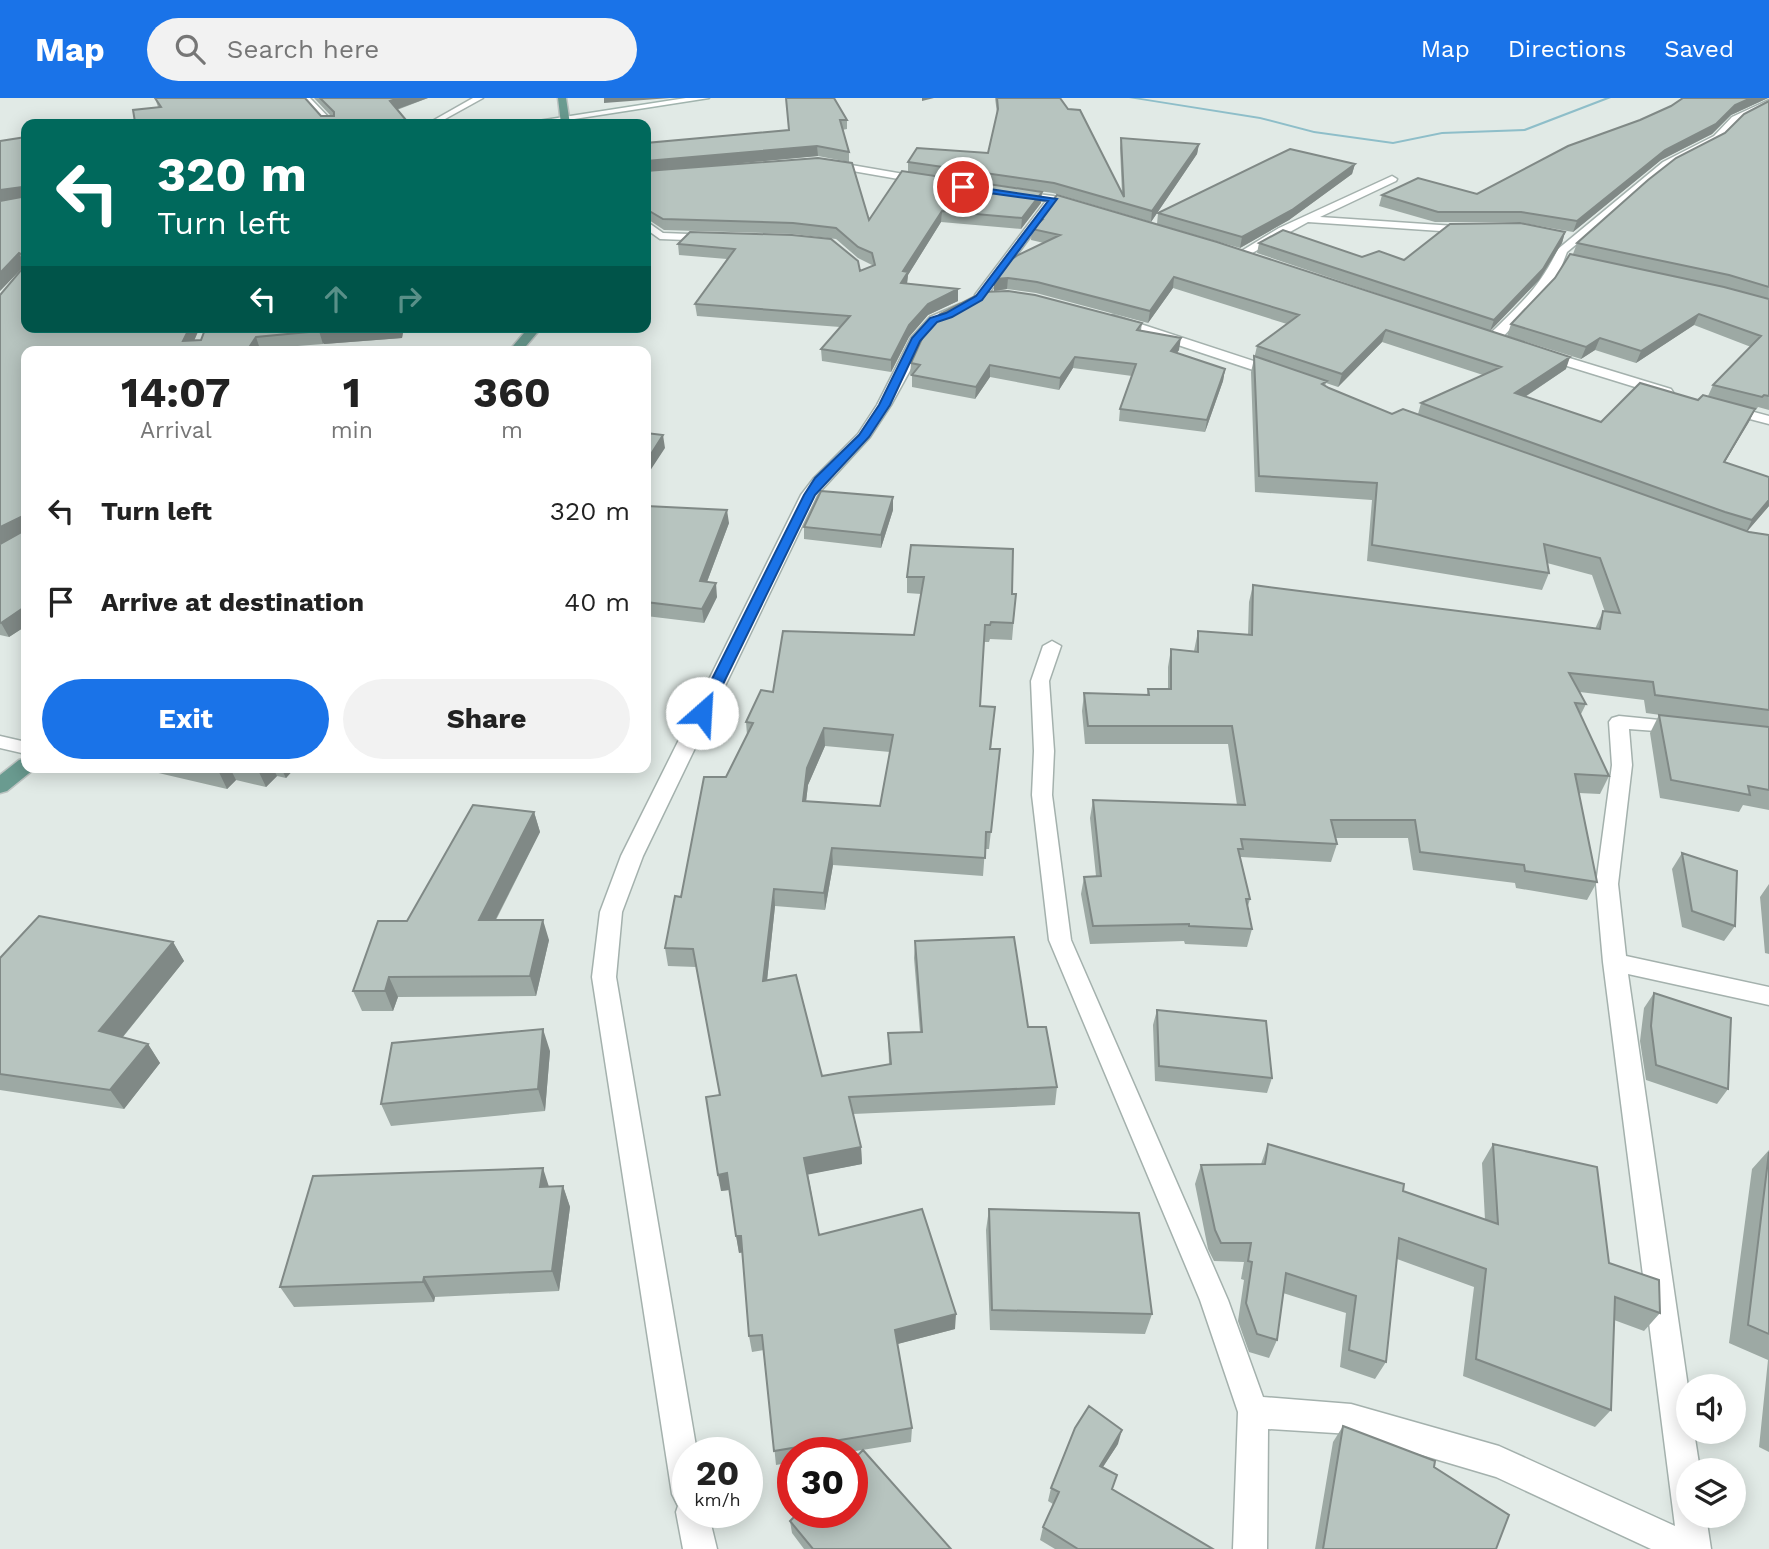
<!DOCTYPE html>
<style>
body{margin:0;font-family:"Work Sans",sans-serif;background:#f2f2f2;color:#222;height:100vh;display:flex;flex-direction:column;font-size:26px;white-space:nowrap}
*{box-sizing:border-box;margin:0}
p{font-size:23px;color:#767676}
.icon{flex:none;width:38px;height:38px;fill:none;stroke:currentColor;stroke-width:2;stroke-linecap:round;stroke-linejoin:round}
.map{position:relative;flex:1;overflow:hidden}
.panel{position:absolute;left:21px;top:248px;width:630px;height:427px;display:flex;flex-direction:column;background:#fff;border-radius:14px;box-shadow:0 4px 18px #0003}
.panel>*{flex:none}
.top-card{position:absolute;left:21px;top:21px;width:630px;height:214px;border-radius:14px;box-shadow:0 4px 18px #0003;background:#00695c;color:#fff;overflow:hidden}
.controls{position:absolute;left:1676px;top:1276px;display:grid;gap:14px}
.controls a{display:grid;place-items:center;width:70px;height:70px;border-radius:50%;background:#fff;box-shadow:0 4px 18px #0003;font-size:35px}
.speed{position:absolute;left:672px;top:1339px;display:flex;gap:14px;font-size:35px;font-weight:700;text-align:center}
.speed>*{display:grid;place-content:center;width:91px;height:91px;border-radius:50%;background:#fff;box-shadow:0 4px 18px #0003;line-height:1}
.speed small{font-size:18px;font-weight:400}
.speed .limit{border:10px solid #d22;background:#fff;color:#111}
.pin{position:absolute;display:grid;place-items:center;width:60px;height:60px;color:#fff;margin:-30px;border:4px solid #fff;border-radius:50%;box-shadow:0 2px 7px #0007}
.me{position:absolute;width:77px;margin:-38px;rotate:26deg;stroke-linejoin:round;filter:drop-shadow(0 0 5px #0008)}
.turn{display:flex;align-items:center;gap:24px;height:147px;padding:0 21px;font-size:32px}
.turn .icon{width:91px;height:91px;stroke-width:2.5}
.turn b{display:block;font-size:49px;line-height:60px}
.lanes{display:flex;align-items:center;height:66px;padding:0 21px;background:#0003;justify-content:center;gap:35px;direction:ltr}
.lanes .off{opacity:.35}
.eta{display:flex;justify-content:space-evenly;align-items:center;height:119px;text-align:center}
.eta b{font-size:42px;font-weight:700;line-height:49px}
.button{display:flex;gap:14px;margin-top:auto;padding:14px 21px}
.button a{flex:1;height:80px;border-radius:42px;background:#1a73e8;color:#fff;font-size:28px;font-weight:700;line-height:80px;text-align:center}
.button a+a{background:#f2f2f2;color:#222}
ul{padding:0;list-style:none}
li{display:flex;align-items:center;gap:21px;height:91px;padding:0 21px}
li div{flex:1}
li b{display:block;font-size:26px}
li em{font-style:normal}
header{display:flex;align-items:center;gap:42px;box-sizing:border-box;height:98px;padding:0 35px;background:#1a73e8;color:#fff}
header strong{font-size:33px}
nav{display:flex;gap:38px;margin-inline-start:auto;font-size:24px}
.search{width:490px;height:63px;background:#f2f2f2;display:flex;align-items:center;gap:18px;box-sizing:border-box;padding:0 24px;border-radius:38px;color:#767676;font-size:26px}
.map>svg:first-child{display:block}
</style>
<header>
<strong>Map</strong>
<div class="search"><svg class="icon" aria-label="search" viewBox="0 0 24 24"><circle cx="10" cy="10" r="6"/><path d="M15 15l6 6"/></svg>Search here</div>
<nav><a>Map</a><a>Directions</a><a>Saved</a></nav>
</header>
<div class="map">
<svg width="1769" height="1451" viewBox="0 0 1769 1451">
<rect width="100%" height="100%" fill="#e1eae6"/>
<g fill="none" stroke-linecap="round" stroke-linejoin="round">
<path fill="#8ebec9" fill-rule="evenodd" d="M1129 0H1140L1260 19 1314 33 1393 44 1442 34 1524 31 1605 0H1611L1525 33 1442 36 1393 46 1314 35 1260 21Z"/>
<g stroke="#a4b1ad" stroke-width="3">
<path id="lane" d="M473 0H483L436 26H427Z"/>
</g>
<g stroke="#a4b1ad" stroke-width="3">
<path id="street" d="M301 0H310L335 26H326Z
M1769 2V8L1738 23 1720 42 1671 68 1567 154 1559 175 1549 190 1498 244H1488V238C1519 207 1539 191 1558 151L1663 64 1714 38 1732 19Z
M828 63 927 80 932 83 927 86 824 68V64Z
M1392 78 1397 81 1396 83 1320 119 1470 129 1476 132 1470 135 1308 124 1245 159 1235 157 1279 130Z
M1014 93 1053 98 1087 109 1082 112 1055 105 983 203H975V197L1046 103 1010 98V94Z
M646 123 663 135 714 137 720 140 714 143 660 141 646 131Z
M960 206 966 210 964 213 938 225 922 244 918 258 891 307 870 339 817 397 643 758 622 814 616 879 697 1354H688V1414H708L717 1451H683L676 1414 678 1408 672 1396 592 879 600 814 621 758 801 397 814 380 858 336 877 307 911 240 930 219Z
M1113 217 1284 273 1286 276 1279 280 1274 279 1109 224V218Z
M1543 252 1671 291 1673 294 1671 297H1661L1538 259V253Z
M1724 306 1769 318V326L1719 313V307Z
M1052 543 1061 548 1049 583 1054 653 1052 697 1071 842 1228 1202 1263 1299 1351 1306 1499 1348 1675 1428 1603 864 1596 786 1612 667 1609 624 1612 620 1619 618 1690 625 1693 629 1690 633 1683 635 1629 631 1632 667 1618 786 1626 858 1769 889V907L1628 876 1689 1296V1334H1694L1700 1372H1689V1418H1706L1711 1451H1651L1496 1379 1351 1336 1268 1331 1267 1451H1233L1238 1314 1200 1202 1049 842 1032 697 1034 653 1031 583 1043 548Z
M0 638 26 644V656L0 650Z"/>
</g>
<g stroke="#a1b4ae" stroke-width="3">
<path id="secondary" d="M686 0H709L542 26H519Z"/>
</g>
<g stroke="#bdc4c2" stroke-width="3">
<path id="primary" d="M558 0H566L570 26H561Z
M529 229H542L521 254H508Z
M26 660V670L33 672 7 693 0 695V677L19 662Z"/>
</g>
<use href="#lane" fill="#fff" fill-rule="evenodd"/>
<use href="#street" fill="#fff" fill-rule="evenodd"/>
<use href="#secondary" fill="#fff" fill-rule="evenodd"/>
<use href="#primary" fill="#6a9b90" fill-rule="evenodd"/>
</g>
<path fill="#9da9a4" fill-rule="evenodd" d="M155 0 321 18H331L314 0H428L397 12 406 22 407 26H121L135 24 158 9Z
M786 0 847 22V31L842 32 849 54V64L818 58 646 73 869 122 908 74V64L988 55 997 15 995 0H1060L1122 96 1120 50 1121 40 1199 46 1197 56 1151 124 1053 95 953 81 1041 105 1021 131 941 124 908 177 907 186 958 191V203L928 217 909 239 891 274 822 263 821 251 840 229 697 218 695 206 727 161 679 157 678 146 690 134 860 173 872 168V167L858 160 836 141 793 136 664 132 646 120V45L789 32Z
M1683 0H1768L1731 17 1712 36 1661 62 1573 134 1517 124H1435L1379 108 1382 97 1477 96 1640 22 1671 8Z
M1769 3V312L1758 309 1756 312H1755L1725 364 1769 379V408L1747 433 1769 437V712L1743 707 1739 714 1660 700 1650 635 1659 617 1682 620 1646 615 1644 602 1580 594 1586 606 1580 618 1609 678 1600 696 1579 695 1597 784 1587 802 1516 790 1515 785 1413 772 1408 740H1335L1337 746 1331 764 1241 759 1240 762 1250 801 1248 808 1252 831 1247 849 1185 846 1184 843 1090 846 1081 796 1084 779 1096 778 1090 720 1093 702 1237 707 1228 646H1085L1082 613 1084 595 1147 597 1148 591H1168V569L1171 551 1194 553 1198 533 1248 537 1249 504 1253 487 1595 531 1603 513 1605 514 1592 477 1547 465 1549 475 1542 492 1367 463 1372 402 1255 394 1251 274 1257 248 1287 226 1173 190 1148 225 1036 195 1007 191 994 193 1044 145 1031 142 1032 131 1039 125V122L1465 225 1257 155 1259 145 1362 159 1404 162 1565 134 1562 145 1539 182 1490 233 1566 271 1525 299 1601 324 1698 302 1708 298 1713 287 1751 249 1694 227 1636 265 1595 252 1581 261 1507 238 1511 226 1555 180 1573 156 1577 145 1725 35ZM1382 244 1483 277 1421 305 1418 316H1392L1325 288 1326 285 1338 289Z
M26 39V229H200L194 243 201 242 206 229H404L402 240 324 246 323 245V246L260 251 26 254V528L9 539 0 537V197L23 169 0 193Z
M1355 66 1352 76 1289 122 1240 150 1157 126 1158 115Z
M1142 225 1141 232 1179 252 1177 255 1225 271 1223 283 1205 334 1119 323 1120 311 1132 278 1073 270 1059 292 990 279 975 301 912 289V278L910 277 911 265Z
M646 408 729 425 707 484 717 499 704 525 646 518Z
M893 412 881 450 804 441V429Z
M911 447 1012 496H1016L1012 542 990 541 989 544H984L980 608 995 609 991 651 998 669 989 751H985L983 778 833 767 825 812 775 808 767 883 822 978 889 966 888 935 920 934 914 860 915 843 1028 929 1057 989 1055 1007 853 1016 861 1049 862 1066 808 1076 819 1137 955 1231 897 1246 912 1330 911 1344 850 1354H793V1364L776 1367 764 1252 752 1254 749 1238 743 1154 739 1155 729 1092 721 1093 720 997 696 869 668 868 665 850 681 799 726 679 747 637 746 624 773 594 914 537 921 496 907 495V479ZM825 648 890 654 880 708 806 703 808 687Z
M137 670H295L286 680 277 678 266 689 236 682 227 691Z
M534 714 540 734 496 822 549 842 536 898 398 899 393 913H362L353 893 407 823Z
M1682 755 1735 828 1724 843 1682 829 1672 771Z
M1769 786V856L1765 855 1760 799Z
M173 844 184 863 123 939 148 946 160 965 124 1011 0 992V860Z
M1654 895 1728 991 1717 1006 1646 982 1640 943 1644 910Z
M1157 912 1272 980 1267 995 1155 983 1153 927Z
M550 953 545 1013 391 1028 381 1006Z
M1268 1046 1485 1122 1482 1065 1493 1046 1609 1165 1660 1215 1644 1233 1614 1222 1611 1312 1595 1329 1463 1278 1474 1189 1397 1161 1386 1264 1375 1281 1340 1269 1346 1215 1283 1195 1277 1242 1269 1260 1249 1254 1238 1223 1244 1182 1241 1181 1244 1164 1214 1163 1208 1151 1195 1086 1201 1067 1261 1066Z
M1769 1046V1354L1759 1349 1768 1262 1729 1245 1752 1071 1769 1052Z
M563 1088 570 1109 559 1193 435 1199 434 1204 294 1209 280 1189 549 1089Z
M989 1111 1152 1216 1145 1236 990 1232 986 1132Z
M1343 1328 1434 1369 1496 1451H1315L1333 1344Z
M1118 1346 1103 1369 1112 1391 1213 1451H1055L1040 1442 1043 1429 1053 1406 1048 1403 1051 1390Z
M790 1423 951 1451H804L792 1435Z"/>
<path fill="#808986" d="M399 0H428L392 13 390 3Z
M604 0H670L604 5Z
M922 0H934L922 3Z
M1751 0H1768L1731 17 1712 36 1661 62 1573 134 1577 123 1665 52 1735 7Z
M406 22 407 26H375Z
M1199 46 1197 56 1151 124 1152 113Z
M817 48 818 58 646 74V63Z
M1355 66 1352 76 1289 122 1240 150 1242 139Z
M23 89 26 100 0 103V92Z
M1042 94 1041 105 1021 131 1022 120Z
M942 113 941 124 908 177 907 185 900 197 901 185 903 173Z
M1565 134 1562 145 1539 182 1490 233 1494 222Z
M19 155 25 167 0 193V175Z
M1174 179 1173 190 1148 225 1150 213Z
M1008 180 1007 191 994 193V181Z
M958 191V203L928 217 909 239 891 274V262L909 227 928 206Z
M1699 216 1694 227 1636 265 1641 253Z
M190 229H200L189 254 183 243Z
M370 229H404L402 240 324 246 323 245V246L319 233Z
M1386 232 1382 244 1338 289 1342 276Z
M256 239 260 251 258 254H246Z
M1181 240 1179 252 1169 264 1171 253Z
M1600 240 1595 252 1581 261 1586 249Z
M1075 259 1073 270 1059 292 1060 280Z
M1570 259 1566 271 1511 308 1515 295Z
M990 267V279L975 301 976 289Z
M1225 271 1223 283 1205 334 1207 322Z
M1755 311 1749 324 1717 377 1724 364Z
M663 337 665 350 646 379V364Z
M893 399V412L881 450V437Z
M1769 402V408L1745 436 1752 422Z
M727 412 729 425 702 497 700 483Z
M21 419 26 434 0 447V429Z
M716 485 717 499 704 525 702 511Z
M26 508V528L9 539 1 525Z
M824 630 825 648 808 687 804 721 803 703 807 670Z
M217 670H230L236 682 227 691Z
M257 670H273L277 678 266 689Z
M281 670H295L286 680Z
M534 714 540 734 485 842 479 822Z
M832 750 833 767 825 812 824 795Z
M774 791 775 808 765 901 763 883Z
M543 822 549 842 536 898 530 878Z
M173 844 184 863 112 952 99 933Z
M389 879 398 899 393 913 385 893Z
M543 931 550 953 545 1013 538 991Z
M148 946 160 965 124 1011 110 992Z
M861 1049 862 1066 806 1077 804 1060Z
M543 1070 550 1092 540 1089Z
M727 1075 729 1092 721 1093 718 1077Z
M563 1088 570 1109 559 1193 552 1173Z
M736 1138H741L744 1154 739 1155Z
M424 1179 435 1199 434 1204 423 1184Z
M956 1216 955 1231 894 1247 895 1232Z
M1122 1332 1118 1346 1095 1381 1100 1368Z"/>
<path fill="#b7c4bf" stroke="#808986" stroke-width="2" fill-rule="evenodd" d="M155 0H305L321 18H334V14L320 0H399L390 3 406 22 375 26H121L135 24 133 12 161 9Z
M786 0H834L847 22H840L849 54 817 48 646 63V45L789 32Z
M997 0H1060L1068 11 1080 12 1124 99 1121 40 1199 46 1152 113 1054 85 908 64 917 50 988 55 998 11Z
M1683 0H1751L1735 7 1716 26 1665 52 1577 123 1521 114H1438L1382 97 1418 80 1477 96 1568 48 1640 22 1671 8Z
M1769 3V189L1729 177 1577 145 1648 82 1676 60 1725 35 1744 16Z
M26 39V229H190L183 243 201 242 206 229H370L320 233V231L319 233 256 239 246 254H26V508L1 525 0 524V446L20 435 21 419 0 429V197L23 170V157L19 155 0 175V103L22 99 23 89 0 92V43Z
M1290 51 1355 66 1292 112 1242 139 1158 115Z
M818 60 852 65 869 122 902 73 1042 94 1022 120 942 113 903 173 908 174 901 185 958 191 928 206 909 227 891 262 821 251 850 218 695 206 735 151 678 146 690 134 792 137 831 141 858 163 860 173 875 167 872 155 858 149 836 130 793 125 663 121 646 111V87H648L646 84V73Z
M1057 97 1217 144 1570 259 1515 295 1601 324 1640 285 1698 302 1703 297 1755 311 1724 364 1769 379V402L1752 422 1725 414 1421 305 1501 269 1386 232 1342 276 1257 248 1299 217 1174 179 1150 213 1037 184 1008 180 994 181 1006 165 1018 157 1060 137 1032 131 1042 122H1039Z
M1520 125 1565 134 1543 171 1494 222 1259 145 1283 132 1362 159 1379 153 1404 162 1450 126Z
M1570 156 1724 189 1769 201V298L1764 297 1762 299 1713 287 1761 238 1699 216 1641 253 1600 240 1586 249 1511 226 1555 180Z
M1008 193 1035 197 1142 225 1137 232 1181 240 1171 253 1225 271 1207 322 1120 311 1136 266 1075 259 1060 280 990 267 976 289 912 277 920 267 911 265 925 234 940 216 983 194Z
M1254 258 1327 283 1322 286 1329 290 1392 316 1403 311 1749 434 1769 437V612L1655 597 1653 584 1569 575 1586 606 1575 605 1609 678 1575 676 1597 784 1525 773 1524 767 1420 754 1415 722H1331L1337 746 1241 741 1243 751H1238L1250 801H1246L1252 831 1189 828V826L1093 828 1084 779 1101 778 1093 702 1245 707 1232 628H1088L1084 595 1149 597 1148 591H1171V551L1198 554V533L1252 537 1253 487 1600 531 1603 513 1620 515 1600 460 1544 446 1549 475 1372 447 1377 385 1259 378Z
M646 335 663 337 646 364Z
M821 393 893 399 881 437 804 429Z
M646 408 727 412 700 483 716 485 702 511 646 504Z
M911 447 1013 451 1012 496H1016L1013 525 991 524 990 527H985L980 608 995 609 990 651H1000L991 734H986L985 760 832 750 824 795 774 791 763 883 796 877 822 978 891 966 888 935 922 934 915 843 1014 839 1028 929H1046L1057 989 849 999 861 1049 804 1060 819 1137 922 1111 956 1216 895 1232 912 1330 774 1353 762 1237 749 1238 741 1138H736L727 1075 718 1077 706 999 720 997 693 851 665 850 675 798 681 799 704 679H726L753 625 746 624 761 592 773 594 783 533 914 537 924 479H907ZM824 630 893 637 880 708 803 703 807 670Z
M1659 617 1769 629V692L1748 688 1750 697 1671 682Z
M473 707 534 714 479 822H543L530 878 389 879 385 893H353L378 823H407Z
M1682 755 1737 773 1735 828 1692 813Z
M39 818 173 844 99 933 148 946 110 992 0 976V860Z
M1654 895 1731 920 1728 991 1656 967 1651 928Z
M1157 912 1266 923 1272 980 1159 968Z
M543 931 538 991 381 1006 392 945Z
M1268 1046 1404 1086 1403 1093 1498 1126 1493 1046 1597 1069 1609 1165 1659 1182 1660 1215 1615 1199 1611 1312 1476 1261 1486 1171 1399 1140 1386 1264 1349 1252 1356 1198 1286 1175 1277 1242 1257 1236 1246 1205 1252 1164 1248 1163 1251 1145H1221L1215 1132 1201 1067 1265 1066Z
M1769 1054V1236L1748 1227Z
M543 1070 540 1089 563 1088 552 1173 424 1179 423 1184 280 1189 313 1078Z
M989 1111 1139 1115 1152 1216 992 1212Z
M1089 1308 1122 1332 1100 1368 1117 1377 1112 1391 1213 1451H1078L1043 1429 1059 1394 1051 1390 1075 1330Z
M1343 1328 1435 1363 1434 1369 1509 1417 1496 1451H1323Z
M863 1352 951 1451H813L790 1423 799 1414H852V1363Z"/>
<path fill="#1a73e8" stroke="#114b97" stroke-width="2" d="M963 87 1057 101 982 202 952 219 937 224 920 243 890 307 869 339 815 397 709 615 707 618H697L695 615 804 397 815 380 859 337 879 307 912 240 930 220 946 215 976 198 1048 103 960 91Z"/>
</svg>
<div class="controls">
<a><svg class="icon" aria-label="sound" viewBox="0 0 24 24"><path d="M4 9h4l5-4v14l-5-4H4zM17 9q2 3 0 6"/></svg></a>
<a><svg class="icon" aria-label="layers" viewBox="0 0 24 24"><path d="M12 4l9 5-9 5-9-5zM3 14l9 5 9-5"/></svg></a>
</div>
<div class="speed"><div>20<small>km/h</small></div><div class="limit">30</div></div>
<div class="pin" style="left:963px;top:89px;background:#d93025"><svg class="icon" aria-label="arrive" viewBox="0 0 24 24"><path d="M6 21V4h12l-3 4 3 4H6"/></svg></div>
<svg class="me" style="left:702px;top:615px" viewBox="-20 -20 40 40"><circle r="19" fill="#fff"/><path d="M0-13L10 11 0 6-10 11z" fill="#1a73e8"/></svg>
<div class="top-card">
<div class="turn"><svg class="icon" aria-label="left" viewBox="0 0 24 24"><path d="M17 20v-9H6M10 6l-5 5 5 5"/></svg><div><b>320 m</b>Turn left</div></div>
<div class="lanes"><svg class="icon" aria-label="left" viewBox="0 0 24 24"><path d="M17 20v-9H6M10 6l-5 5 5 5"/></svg><svg class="icon off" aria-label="ahead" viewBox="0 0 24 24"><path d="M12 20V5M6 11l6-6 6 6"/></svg><svg class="icon off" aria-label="right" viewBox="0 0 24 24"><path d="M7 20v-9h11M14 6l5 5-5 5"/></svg></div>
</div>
<section class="panel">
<div class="eta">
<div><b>14:07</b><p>Arrival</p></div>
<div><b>1</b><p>min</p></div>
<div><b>360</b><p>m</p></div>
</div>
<ul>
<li><svg class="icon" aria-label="left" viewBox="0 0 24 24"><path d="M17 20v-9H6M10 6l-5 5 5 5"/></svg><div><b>Turn left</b></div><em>320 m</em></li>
<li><svg class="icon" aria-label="arrive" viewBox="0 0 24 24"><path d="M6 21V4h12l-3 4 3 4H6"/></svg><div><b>Arrive at destination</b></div><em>40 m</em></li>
</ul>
<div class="button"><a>Exit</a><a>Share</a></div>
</section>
</div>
